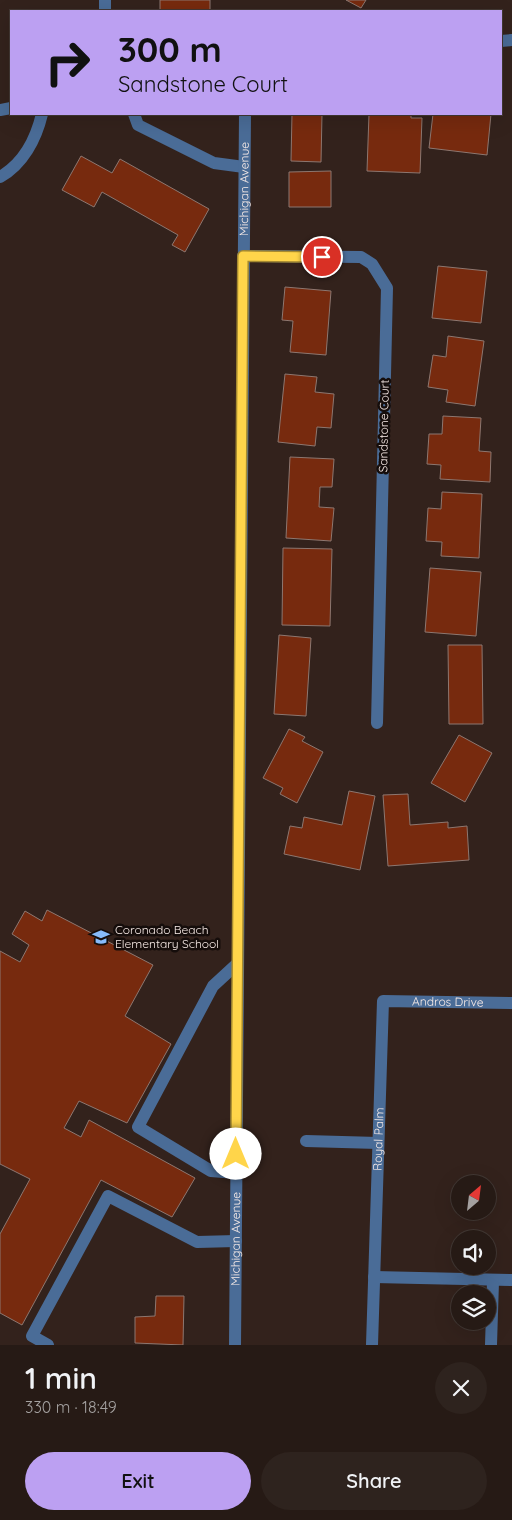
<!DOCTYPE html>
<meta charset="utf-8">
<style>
body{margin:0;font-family:Quicksand,sans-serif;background:#2e231e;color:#f1f3f6;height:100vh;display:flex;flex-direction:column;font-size:19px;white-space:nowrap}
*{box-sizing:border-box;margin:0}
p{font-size:16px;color:#a4a1a0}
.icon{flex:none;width:28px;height:28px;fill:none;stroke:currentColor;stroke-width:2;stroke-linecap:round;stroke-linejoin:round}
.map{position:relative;height:1345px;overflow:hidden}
.side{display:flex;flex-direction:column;background:#261a15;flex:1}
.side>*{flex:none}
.banner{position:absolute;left:10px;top:10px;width:492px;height:105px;border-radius:0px;box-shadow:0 5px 20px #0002,0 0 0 1px #423834;background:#bca0f2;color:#111;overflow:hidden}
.needle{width:32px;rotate:28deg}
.fabs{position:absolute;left:451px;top:1175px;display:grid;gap:10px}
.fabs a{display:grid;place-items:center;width:45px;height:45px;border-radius:50%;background:#261a15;box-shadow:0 5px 20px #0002,0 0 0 1px #423834;font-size:25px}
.pin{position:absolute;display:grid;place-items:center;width:42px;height:42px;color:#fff;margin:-21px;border:2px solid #fff;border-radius:50%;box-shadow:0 1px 5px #0007}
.me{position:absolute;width:55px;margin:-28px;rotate:0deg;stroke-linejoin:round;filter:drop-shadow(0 0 4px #0008)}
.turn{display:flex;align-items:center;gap:18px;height:105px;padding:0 25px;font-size:22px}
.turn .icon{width:65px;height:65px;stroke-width:2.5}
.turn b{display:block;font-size:35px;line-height:42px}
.round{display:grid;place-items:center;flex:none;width:52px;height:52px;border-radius:26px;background:#2e231e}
.head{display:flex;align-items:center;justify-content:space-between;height:85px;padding:0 25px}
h1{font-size:30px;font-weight:600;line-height:38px}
.primary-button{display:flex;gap:10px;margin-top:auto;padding:10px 25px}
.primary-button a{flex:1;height:58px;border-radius:30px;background:#bca0f2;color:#111;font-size:20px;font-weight:600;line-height:58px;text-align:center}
.primary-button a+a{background:#2e231e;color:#f1f3f6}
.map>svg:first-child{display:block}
</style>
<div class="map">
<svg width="512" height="1345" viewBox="0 0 512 1345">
<rect width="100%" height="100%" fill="#33221c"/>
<path fill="#772a0e" stroke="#8d7770" d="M160 0H210V11H160Z
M346 0H366L361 8Z
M292 114H322L321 162 291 161Z
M369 114H411V118H422L420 173 367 171Z
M433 114H491L487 155 429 148Z
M81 156 112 173 120 159 209 209 185 252 172 245 178 235 102 192 94 207 62 190Z
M331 171V207H289V172Z
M438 266 487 271 481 323 432 318Z
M285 287 331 291 326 355 290 352 293 321 282 320Z
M448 336 484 341 475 406 446 402 448 390 428 387 433 355 446 357Z
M285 374 317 377 315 392 334 394 331 428 317 427 315 446 278 442Z
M443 416 481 418 479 451 491 452 490 482 440 479 441 465 427 464 429 434H442Z
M290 457 334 459 332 487H320L319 507 334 508 331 541 286 538Z
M442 492 482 494 479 558 441 556 442 542 426 541 428 508 441 509Z
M283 548 332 549 330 626 282 625Z
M430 568 481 572 476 636 425 632Z
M279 635 311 638 306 716 274 714Z
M448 645H482L483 724H449Z
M289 729 305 737 302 741 323 752 297 803 280 794 283 788 263 778Z
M459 735 492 753 465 802 431 783Z
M349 791 375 796 360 870 284 854 290 826 302 828 304 817 342 825Z
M408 794 410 825 448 822V828L467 826 469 860 388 866 383 795Z
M47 910 153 965 125 1016 171 1044 127 1123 79 1101 64 1128 81 1137 89 1120 195 1178 172 1217 101 1180 22 1325 0 1313V1234L30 1179 0 1164V951L20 962 29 945 12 934 25 911 42 921Z
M156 1296H184L183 1345 135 1343V1317L155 1316Z"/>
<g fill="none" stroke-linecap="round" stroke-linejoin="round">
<g stroke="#4a6c97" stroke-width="12">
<path d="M105 11V0"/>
<path d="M501 41 512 40"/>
<path d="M0 110 11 108"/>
<path d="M134 114 138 125 214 163 244 167"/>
<path d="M0 177C23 164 36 139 42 114"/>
<path d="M243 256 361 257 372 264 387 288 377 723"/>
<path d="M306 1141 378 1143"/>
<path d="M236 1173 211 1171 138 1127 213 986 238 963"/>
<path d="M374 1277 512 1280"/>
<path d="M48 1345 32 1336 108 1196 197 1242 236 1241"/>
<path id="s1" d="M235 1345 245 114"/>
<path id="s2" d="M372 1345 383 1001 512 1003"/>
<path d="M491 1345 493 1281"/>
</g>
</g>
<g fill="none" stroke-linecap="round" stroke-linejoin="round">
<g stroke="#a68a30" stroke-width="12">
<path id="route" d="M236 1154 243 256 322 257"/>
</g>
<use href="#route" stroke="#ffd54a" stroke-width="9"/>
</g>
<defs>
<g id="school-bare" transform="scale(1.35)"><path d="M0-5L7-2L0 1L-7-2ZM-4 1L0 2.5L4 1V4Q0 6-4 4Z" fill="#87bbfb" stroke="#150d0b" stroke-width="2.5" paint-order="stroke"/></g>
</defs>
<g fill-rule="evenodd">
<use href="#school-bare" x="101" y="937"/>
</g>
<g text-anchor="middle" stroke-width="5" stroke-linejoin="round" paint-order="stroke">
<g font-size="12" fill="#f9ece8" stroke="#150d0b">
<text dy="4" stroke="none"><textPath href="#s1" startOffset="1156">Michigan Avenue</textPath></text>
<text transform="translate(384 426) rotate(-89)" y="4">Sandstone Court</text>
<text dy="4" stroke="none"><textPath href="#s2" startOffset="409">Andros Drive</textPath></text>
<text dy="4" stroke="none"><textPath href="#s2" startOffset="206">Royal Palm</textPath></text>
<text dy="4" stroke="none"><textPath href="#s1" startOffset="106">Michigan Avenue</textPath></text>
</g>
<g font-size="12" fill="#f9ece8" stroke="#150d0b" text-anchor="start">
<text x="115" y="934">Coronado Beach<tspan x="115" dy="14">Elementary School</tspan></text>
</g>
</g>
</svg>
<div class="fabs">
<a><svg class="needle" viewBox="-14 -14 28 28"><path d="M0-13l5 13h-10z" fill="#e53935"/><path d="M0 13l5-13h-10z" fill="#a4a1a0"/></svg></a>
<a><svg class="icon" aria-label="sound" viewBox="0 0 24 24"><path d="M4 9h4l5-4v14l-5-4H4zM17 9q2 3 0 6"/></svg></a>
<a><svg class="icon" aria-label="layers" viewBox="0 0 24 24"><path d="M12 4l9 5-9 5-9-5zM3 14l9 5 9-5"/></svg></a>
</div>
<div class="pin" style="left:322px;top:257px;background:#d93025"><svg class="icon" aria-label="arrive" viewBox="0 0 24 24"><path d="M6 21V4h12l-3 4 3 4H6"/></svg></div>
<svg class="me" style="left:236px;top:1154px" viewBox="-20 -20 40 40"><circle r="19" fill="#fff"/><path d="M0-13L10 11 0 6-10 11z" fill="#ffd54a"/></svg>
<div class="banner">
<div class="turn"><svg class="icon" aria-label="right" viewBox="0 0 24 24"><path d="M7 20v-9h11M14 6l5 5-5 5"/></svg><div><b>300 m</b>Sandstone Court</div></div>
</div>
</div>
<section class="side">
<div class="head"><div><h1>1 min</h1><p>330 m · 18:49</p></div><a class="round"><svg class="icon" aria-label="close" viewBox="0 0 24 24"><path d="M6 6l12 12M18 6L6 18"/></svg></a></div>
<div class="primary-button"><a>Exit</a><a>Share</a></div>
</section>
